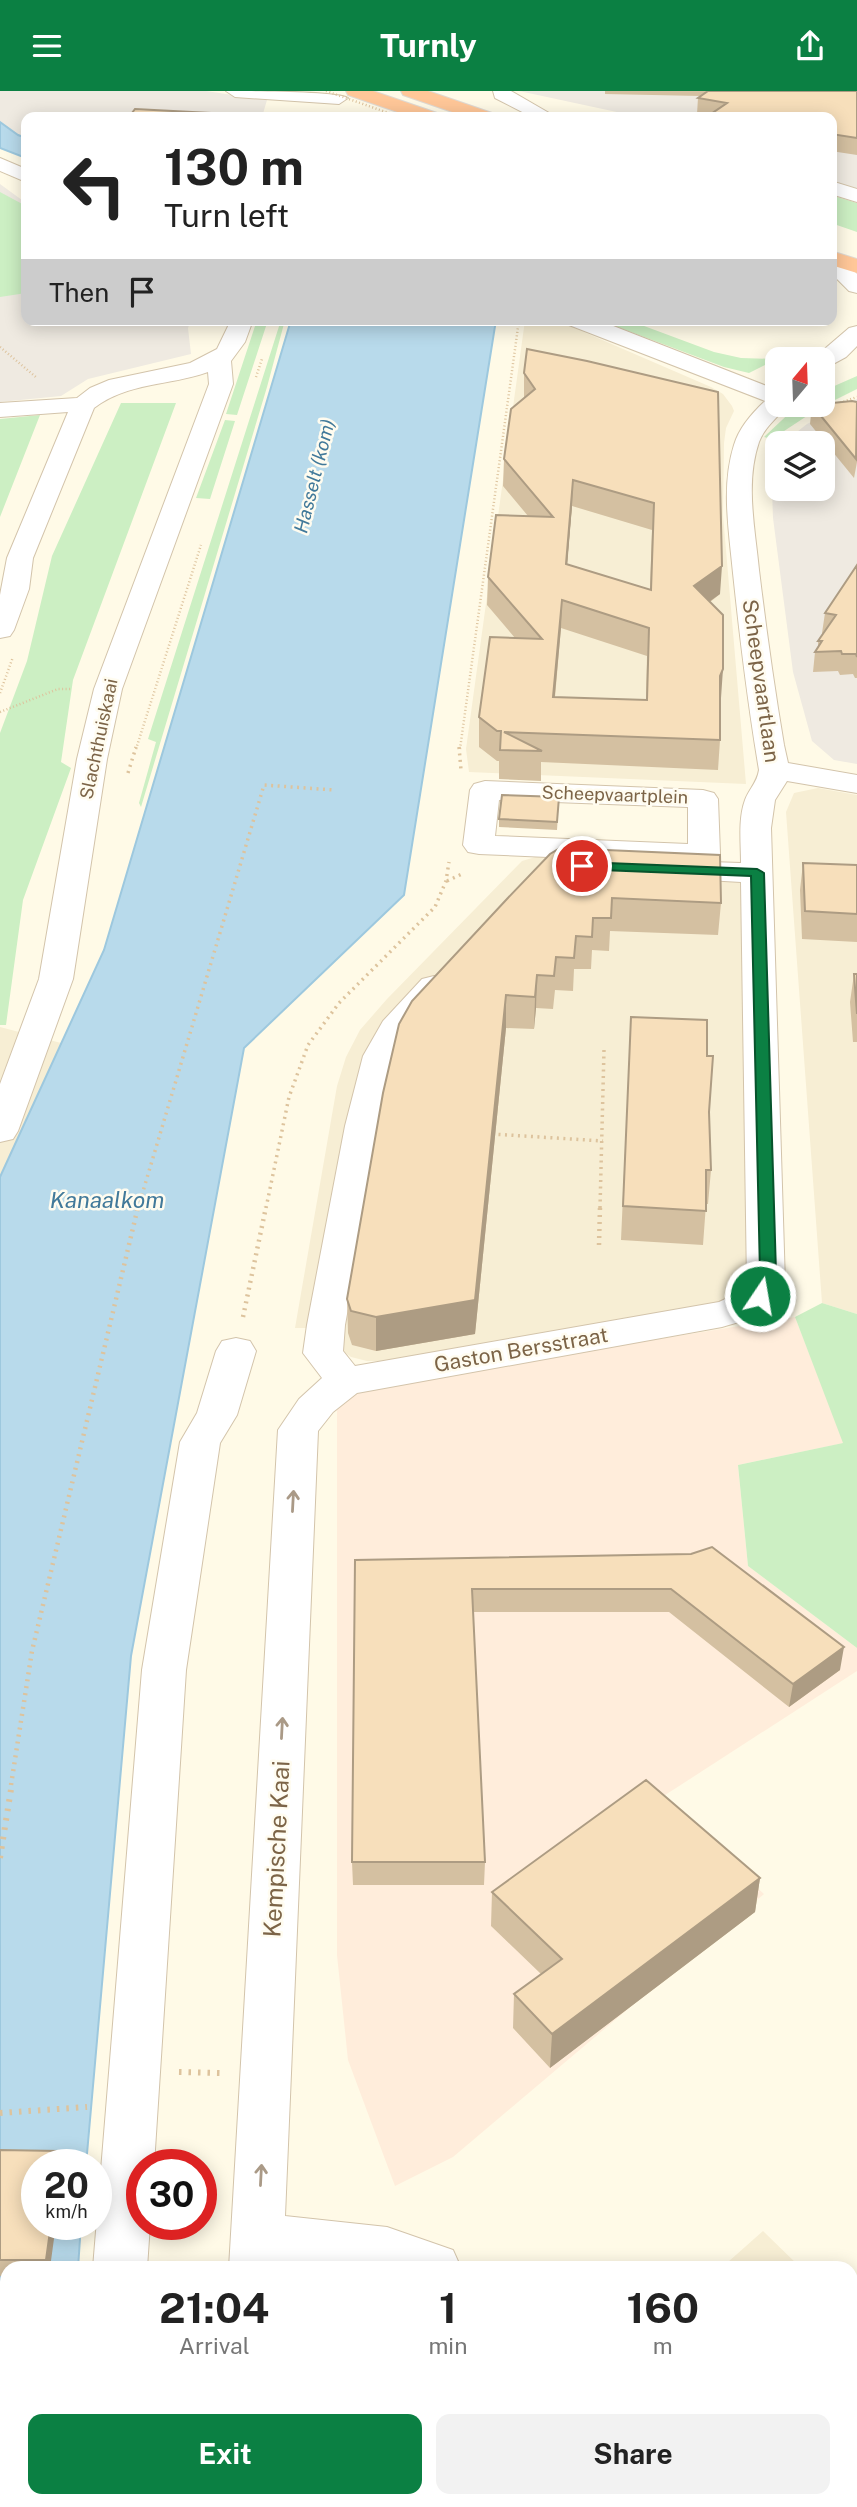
<!DOCTYPE html>
<style>
body{margin:0;font-family:"Public Sans",sans-serif;background:#f2f2f2;color:#222;height:100vh;display:flex;flex-direction:column;font-size:26px;white-space:nowrap}
*{box-sizing:border-box;margin:0}
p{font-size:23px;color:#767676}
.icon{flex:none;width:38px;height:38px;fill:none;stroke:currentColor;stroke-width:2;stroke-linecap:round;stroke-linejoin:round}
.map{position:relative;flex:1;overflow:hidden}
.side{position:absolute;left:0px;top:2170px;width:858px;height:247px;display:flex;flex-direction:column;background:#fff;border-radius:21px 21px 0 0;box-shadow:0 4px 18px #0003}
.side>*{flex:none}
.top-card{position:absolute;left:21px;top:21px;width:816px;height:214px;border-radius:14px;box-shadow:0 4px 18px #0003;background:#fff;color:#222;overflow:hidden}
.needle{width:46px;rotate:19deg}
.tools{position:absolute;left:765px;top:256px;display:grid;gap:14px}
.tools a{display:grid;place-items:center;width:70px;height:70px;border-radius:14px;background:#fff;box-shadow:0 4px 18px #0003;font-size:35px}
.speed{position:absolute;left:21px;top:2058px;display:flex;gap:14px;font-size:35px;font-weight:700;text-align:center}
.speed>*{display:grid;place-content:center;width:91px;height:91px;border-radius:50%;background:#fff;box-shadow:0 4px 18px #0003;line-height:1}
.speed small{font-size:18px;font-weight:400}
.speed .limit{border:10px solid #d22;background:#fff;color:#111}
.pin{position:absolute;display:grid;place-items:center;width:60px;height:60px;color:#fff;margin:-30px;border:4px solid #fff;border-radius:50%;box-shadow:0 2px 7px #0007}
.me{position:absolute;width:77px;margin:-38px;rotate:12deg;stroke-linejoin:round;filter:drop-shadow(0 0 5px #0008)}
.turn{display:flex;align-items:center;gap:24px;height:147px;padding:0 28px;font-size:32px}
.turn .icon{width:91px;height:91px;stroke-width:2.5}
.turn b{display:block;font-size:49px;line-height:60px}
.then{display:flex;align-items:center;height:66px;padding:0 28px;background:#0003;gap:14px;font-size:26px}
.eta{display:flex;justify-content:space-evenly;align-items:center;height:119px;text-align:center}
.eta b{font-size:42px;font-weight:700;line-height:49px}
.action{display:flex;gap:14px;margin-top:auto;padding:14px 28px}
.action a{flex:1;height:80px;border-radius:14px;background:#0b8043;color:#fff;font-size:28px;font-weight:700;line-height:80px;text-align:center}
.action a+a{background:#f2f2f2;color:#222}
header{display:flex;justify-content:space-between;align-items:center;height:91px;padding:0 28px;background:#0b8043;color:#fff;font-size:32px;font-weight:700}
.map>svg:first-child{display:block}
</style>
<header><svg class="icon" aria-label="menu" viewBox="0 0 24 24"><path d="M4 6h16M4 12h16M4 18h16"/></svg>Turnly<svg class="icon" aria-label="share" viewBox="0 0 24 24"><path d="M12 15V3M7 8l5-5 5 5M5 13v7h14v-7"/></svg></header>
<div class="map">
<svg width="857" height="2416" viewBox="0 0 857 2416">
<rect width="100%" height="100%" fill="#fffae7"/>
<path fill="#f7eed4" d="M525 229H556L711 296 723 303 732 315 734 320 726 337 724 352 723 424 746 693 469 681 466 658Z
M818 697 857 704V1223L822 1212 786 721 794 702Z
M542 764 743 772 748 1192 744 1200 721 1211 384 1270H367L351 1266 340 1258 334 1237H295L337 995 346 966 360 939 387 908 522 770Z
M0 936 61 952 0 1086Z
M763 2140 801 2177H721L728 2171Z
M851 2226 857 2232V2416H647L850 2410Z"/>
<path fill="#ffeddb" d="M795 1226 844 1352 738 1374 748 1475 857 1557V1580L659 1708 764 1803 453 2066 395 2095 348 1969 337 1864V1318L354 1304 387 1292Z"/>
<path fill="#efeae1" d="M0 0H206L267 9 262 26H26V47L18 44 0 31Z
M519 0H857V99L831 90V26H640Z
M0 93 26 112V229H191L188 237 191 263 88 288 61 305 0 311Z
M857 308V673L834 669 812 650 793 581 773 427 772 398 777 363V397H822V352H783L807 333Z"/>
<path fill="#ccefc3" d="M0 101 26 115V202L0 206Z
M831 104 857 112V141L831 132Z
M257 229H268L237 324 226 323Z
M281 229H285L267 296 141 716 139 712 156 651 148 648Z
M599 229H628L714 261 741 267 777 268 749 282 724 276Z
M857 285V298L819 317 772 348 764 346 799 313H822L823 300Z
M121 312H176L73 589 61 671 71 677 23 809 6 934H0V642L27 570 52 465Z
M40 324 0 426V328Z
M225 329 235 330 210 408 196 407Z
M822 1212 857 1223V1557L748 1475 738 1374 843 1352 795 1226Z"/>
<path fill="#b8daeb" stroke="#9dc8de" stroke-width="2" d="M0 31 18 44 26 47V67L0 57Z
M291 229H496L404 804 244 957 131 1565 86 2074H37V2133H81L78 2177H7V2410H59V2416H0V1086L104 859Z"/>
<path fill="#fffae7" d="M368 0H444L470 9 452 18 450 26H390L363 17Z"/>
<g fill="none" stroke-linecap="round" stroke-linejoin="round">
<g stroke="#d3c4ab" stroke-width="2">
<path id="minor" d="M226 0C247 0 337 0 348 7L339 13 235 6Z
M493 0H511L556 26H532L495 7Z
M0 67 26 78V91L0 80Z
M831 90 857 98V111L831 103Z
M831 164 839 165 857 183V202L849 200 831 182Z
M231 229H253L245 251 231 270 233 293 122 598 107 668 73 888 18 1040 13 1048 0 1051V993L39 888 77 668 94 598 209 293 208 281C169 295 128 291 94 317L33 467 29 498 14 539 10 545 0 547V504L7 467 68 321 0 326V312L77 307 90 297 109 289 190 272 217 258Z
M566 229H598L777 299V313H788C778 327 765 335 759 351 745 392 755 437 759 479 766 537 774 595 784 654L788 672 857 684V702L787 690 775 709 771 737 785 1193C768 1223 754 1227 722 1236L357 1302 333 1321 318 1340 285 2125 387 2136 453 2159 461 2177H229L278 1339 299 1308 322 1287 303 1262 307 1234 345 1035 363 965 383 930 422 888 434 885 446 888 451 895 410 941 397 965 381 1035 345 1234 343 1260 355 1275 719 1211 734 1204 747 1193 741 791 656 786 651 779 656 772 662 771 479 763 468 761 463 754 470 699 474 693 485 690 703 699 714 702 718 708 720 763 715 770 710 771 741 772C741 752 738 728 745 709 749 698 757 692 759 679 748 614 740 548 733 482 729 440 721 395 734 354 739 337 752 322 765 310L569 234ZM499 709 688 716V753L495 745Z
M857 235V255L846 266 822 279V268L814 267 849 237Z
M236 1247 250 1250 256 1260 237 1324 220 1352 186 1579 154 2074H142V2133H150L147 2177H93L142 1579 180 1351 197 1322 216 1260 222 1250Z
M76 2410H134V2416H76Z
M217 2410H275V2416H217Z
M568 2410H627L629 2416H570Z"/>
</g>
<g stroke="#e0dad3" stroke-width="2">
<path id="highway" d="M346 0H373L437 22 440 26H412L348 4Z
M401 0H428L492 22 495 26H467L403 4Z
M831 160 857 168V182L831 174Z"/>
</g>
<path stroke="#ddc39d" stroke-width="2.5" stroke-dasharray="1 2.5" stroke-linecap="butt" d="M0 256 37 287
M256 286 262 268
M837 313 857 306
M0 602 13 566
M0 621 58 598H72
M136 658 201 454
M460 658 519 229"/>
<path stroke="#ddc39d" stroke-width="3.5" stroke-dasharray="2 4.5" stroke-linecap="butt" d="M459 656 461 679
M128 682 136 656
M447 790 464 782
M492 1043 603 1050
M138 1117 264 694 334 699
M266 1117 289 1006 308 954 339 912 435 816 446 790 449 771
M600 1117 604 959"/>
<path stroke="#ddc39d" stroke-width="4.5" stroke-dasharray="2 5" stroke-linecap="butt" d="M599 1154 600 1116
M243 1226 266 1116
M11 1694 32 1560 138 1116"/>
<path stroke="#ddc39d" stroke-width="6" stroke-dasharray="2.5 7" stroke-linecap="butt" d="M0 1767 12 1692
M179 1981 220 1982
M0 2022 87 2016"/>
<use href="#minor" fill="#fff" fill-rule="evenodd"/>
<use href="#highway" fill="#ffc798" fill-rule="evenodd"/>
<path stroke="#ddc39d" stroke-width="2.5" stroke-dasharray="1 2.5" stroke-linecap="butt" d="M326 0 400 26"/>
</g>
<path fill="#d4c0a1" fill-rule="evenodd" d="M605 0H857V64L831 60V26H711V25L697 23 698 7 700 5 605 3Z
M691 229H740L703 234Z
M587 270 720 503 710 511 721 607 720 649 718 679 541 671V690L499 688V670H497L479 656V626L515 547 487 514 488 486 528 425 503 395 504 368 524 307V282ZM572 415 652 439 650 499 567 473ZM561 537 647 565 646 609 555 606Z
M852 310 857 371 854 387 810 333 812 314Z
M857 474V587H855L853 583 840 584 838 580 813 581 815 561 818 556V550L823 542H822L825 522Z
M559 706 557 739 499 736V728Z
M550 763 721 812 718 844 610 840 609 860 592 859 591 878H574L573 900 555 899 553 918 536 917 534 938 506 937 475 1243 376 1260 352 1254 348 1242 347 1208Z
M803 772 857 774V851L802 848 800 799Z
M854 883H857V951H853L850 911Z
M631 926 707 965 711 1079 708 1113H706L703 1154 621 1149Z
M691 1463 840 1579 789 1616 669 1521H473L485 1771 484 1794H353L352 1771 355 1469Z
M760 1787 755 1821 550 1977 513 1937 514 1903 541 1883 491 1835 492 1801Z
M0 2059 60 2060 63 2074H37L50 2177H7V2185H0Z
M641 2410H850L857 2416H644Z"/>
<path fill="#ad9c83" d="M703 229H740L703 234Z
M573 389 572 415 565 501 566 473Z
M722 475 720 503 692 523 694 495Z
M562 509 561 537 552 635 553 606Z
M723 578 721 607 718 613 720 585Z
M537 884 536 917 534 938 535 906Z
M506 904V937L475 1243 376 1260V1226Z
M844 1556 840 1579 789 1616 793 1593Z
M760 1787 755 1821 550 1977 552 1943Z
M60 2060 63 2074H58Z
M51 2133H56L50 2177H48L46 2169Z"/>
<path fill="#f7dfbb" stroke="#ad9c83" stroke-width="2" fill-rule="evenodd" d="M708 0H857V47L831 43V26H730L711 23 727 12 698 7Z
M135 18 209 22 205 26H129Z
M527 258 587 270 718 301 722 475 694 495 723 524V578L720 585V649L504 641 542 660 500 659 501 640H497L479 626 490 546 542 548 488 486 496 424 553 426 504 368 511 318 535 298 524 282ZM573 389 654 412 651 499 566 473ZM562 509 649 537 647 609 553 606Z
M852 310 857 311 856 368 812 314Z
M857 474V566L856 563H842L841 560 815 561 822 550H818L836 524 825 522Z
M502 704 559 706 557 731 499 728Z
M560 757 720 764 721 812 612 807 611 827H593L592 846 576 845 574 867 556 866 554 885 537 884 535 906 506 904 475 1209 376 1226 351 1220 347 1208 383 1002 399 933 412 910 506 809 550 763Z
M803 772 857 774V823L805 820Z
M854 883H857V923Z
M631 926 707 929V965H713L709 1021 711 1079H706V1120L623 1115Z
M712 1456 844 1556 793 1593 671 1498H472L485 1771H352L355 1469 691 1463Z
M646 1689 760 1787 552 1943 514 1903 562 1868 492 1801Z
M0 2059 60 2060 58 2074H37V2133H51L46 2169H0Z
M850 2316 857 2322V2416H653L650 2410H850Z
M346 2410H556L559 2416H346Z"/>
<defs><path id="oneway-shaft" d="M-6 0H5M1.5-3L5.5 0L1.5 3" fill="none" stroke-width="1.6" stroke-linecap="round" stroke-linejoin="round" transform="scale(1.75)"/></defs>
<g stroke="#aa9a87">
<use href="#oneway-shaft" transform="translate(293 1410) rotate(-87)"/>
<use href="#oneway-shaft" transform="translate(282 1637) rotate(-87)"/>
<use href="#oneway-shaft" transform="translate(261 2084) rotate(-87)"/>
</g>
<path fill="#0b8043" stroke="#07532c" stroke-width="2" d="M582 771 757 778 764 782 776 1182 766 1208H755L752 1205 760 1182 751 785 577 778 575 775Z"/>
<g text-anchor="middle" stroke-width="5" stroke-linejoin="round" paint-order="stroke">
<g font-size="18" fill="#7c6447" stroke="#fffcf0">
<text transform="translate(99 648) rotate(-78)" y="6">Slachthuiskaai</text>
<text transform="translate(615 704) rotate(2)" y="6">Scheepvaartplein</text>
</g>
<g font-size="19" font-style="italic" fill="#41799a" stroke="#fffcf0">
<text transform="translate(314 385) rotate(-76)" y="7">Hasselt (kom)</text>
</g>
<g font-size="21" fill="#7c6447" stroke="#fffcf0">
<text transform="translate(761 590) rotate(82)" y="7">Scheepvaartlaan</text>
<text transform="translate(521 1259) rotate(-10)" y="7">Gaston Bersstraat</text>
</g>
<g font-size="23" font-style="italic" fill="#41799a" stroke="#fffcf0">
<text x="107" y="1117">Kanaalkom</text>
</g>
<g font-size="24" fill="#7c6447" stroke="#fffcf0">
<text transform="translate(277 1758) rotate(-87)" y="8">Kempische Kaai</text>
</g>
</g>
</svg>
<div class="tools">
<a><svg class="needle" viewBox="-14 -14 28 28"><path d="M0-13l5 13h-10z" fill="#e53935"/><path d="M0 13l5-13h-10z" fill="#767676"/></svg></a>
<a><svg class="icon" aria-label="layers" viewBox="0 0 24 24"><path d="M12 4l9 5-9 5-9-5zM3 14l9 5 9-5"/></svg></a>
</div>
<div class="speed"><div>20<small>km/h</small></div><div class="limit">30</div></div>
<div class="pin" style="left:582px;top:775px;background:#d93025"><svg class="icon" aria-label="arrive" viewBox="0 0 24 24"><path d="M6 21V4h12l-3 4 3 4H6"/></svg></div>
<svg class="me" style="left:760px;top:1205px" viewBox="-20 -20 40 40"><circle r="17" fill="#0b8043" stroke="#fff" stroke-width="3"/><path d="M0-11L8 9 0 5-8 9z" fill="#fff"/></svg>
<div class="top-card">
<div class="turn"><svg class="icon" aria-label="left" viewBox="0 0 24 24"><path d="M17 20v-9H6M10 6l-5 5 5 5"/></svg><div><b>130 m</b>Turn left</div></div>
<div class="then">Then<svg class="icon" aria-label="arrive" viewBox="0 0 24 24"><path d="M6 21V4h12l-3 4 3 4H6"/></svg></div>
</div>
<section class="side">
<div class="eta">
<div><b>21:04</b><p>Arrival</p></div>
<div><b>1</b><p>min</p></div>
<div><b>160</b><p>m</p></div>
</div>
<div class="action"><a>Exit</a><a>Share</a></div>
</section>
</div>
